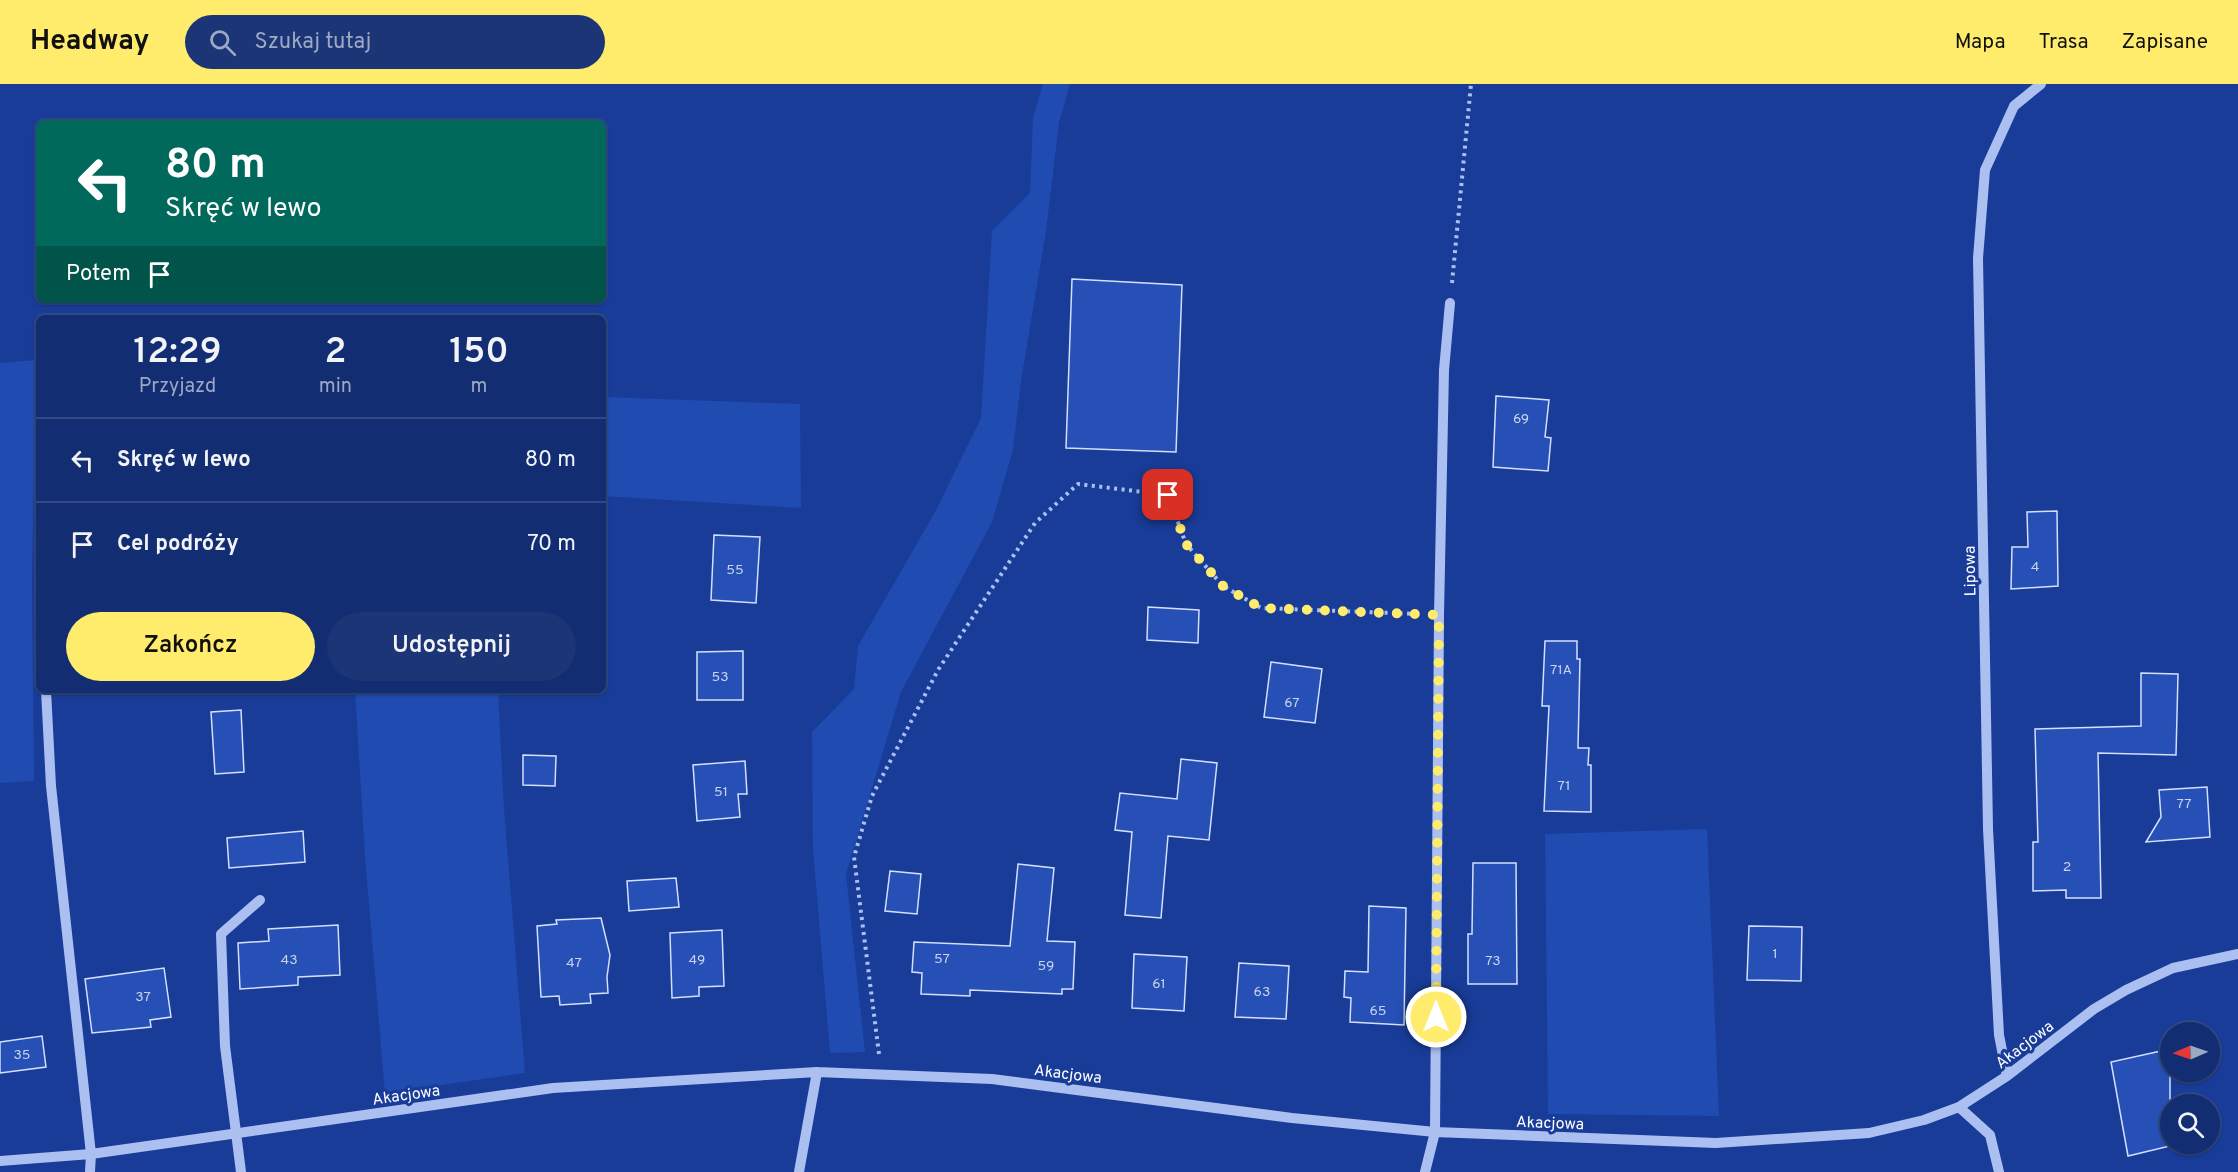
<!DOCTYPE html>
<html lang="pl">
<meta charset="utf-8">
<style>
body{margin:0;font-family:Overpass,sans-serif;background:#1b3577;color:#f1f3f6;height:100vh;display:flex;flex-direction:column;font-size:22px;white-space:nowrap}
*{box-sizing:border-box;margin:0}
p{font-size:20px;color:#9ca8c4}
.icon{flex:none;width:33px;height:33px;fill:none;stroke:currentColor;stroke-width:2;stroke-linecap:round;stroke-linejoin:round}
.map{position:relative;flex:1;overflow:hidden}
.panel{position:absolute;left:36px;top:231px;width:570px;height:378px;display:flex;flex-direction:column;background:#122d72;border-radius:9px;box-shadow:0 2px 4px #0004,0 0 0 2px #314984}
.panel>*{flex:none}
.banner{position:absolute;left:36px;top:36px;width:570px;height:183px;border-radius:9px;box-shadow:0 2px 4px #0004,0 0 0 2px #314984;background:#00695c;color:#fff;overflow:hidden}
.needle{width:39px;rotate:268deg}
.controls{position:absolute;left:2160px;top:938px;display:grid;gap:12px}
.controls a{display:grid;place-items:center;width:60px;height:60px;border-radius:50%;background:#122d72;box-shadow:0 2px 4px #0004,0 0 0 2px #314984;font-size:30px}
.pin{position:absolute;display:grid;place-items:center;width:51px;height:51px;color:#fff;margin:-26px;border-radius:12px;box-shadow:0 3px 9px #0006}
.me{position:absolute;width:66px;margin:-33px;rotate:0deg;stroke-linejoin:round;filter:drop-shadow(0 0 4px #0008)}
.turn{display:flex;align-items:center;gap:21px;height:126px;padding:0 30px;font-size:27px}
.turn .icon{width:78px;height:78px;stroke-width:2.5}
.turn b{display:block;font-size:42px;line-height:51px}
.then{display:flex;align-items:center;height:57px;padding:0 30px;background:#0003;gap:12px;font-size:22px}
.eta{display:flex;justify-content:space-evenly;align-items:center;height:102px;text-align:center}
.eta b{font-size:36px;font-weight:600;line-height:42px}
.button{display:flex;gap:12px;margin-top:auto;padding:12px 30px}
.button a{flex:1;height:69px;border-radius:36px;background:#ffeb6c;color:#111;font-size:24px;font-weight:600;line-height:69px;text-align:center}
.button a+a{background:#1b3577;color:#f1f3f6}
ul{padding:0;list-style:none}
li{display:flex;align-items:center;gap:18px;height:84px;padding:0 30px;border-top:2px solid #314984}
li div{flex:1}
li b{display:block;font-size:22px}
li em{font-style:normal}
header{display:flex;align-items:center;gap:36px;box-sizing:border-box;height:84px;padding:0 30px;background:#ffeb6c;color:#111}
header strong{font-size:28px}
nav{display:flex;gap:33px;margin-inline-start:auto;font-size:21px}
.search{width:420px;height:54px;background:#1b3577;display:flex;align-items:center;gap:15px;box-sizing:border-box;padding:0 21px;border-radius:33px;color:#9ca8c4;font-size:22px}
.map>svg:first-child{display:block}
</style>
<header>
<strong>Headway</strong>
<div class="search"><svg class="icon" aria-label="search" viewBox="0 0 24 24"><circle cx="10" cy="10" r="6"/><path d="M15 15l6 6"/></svg>Szukaj tutaj</div>
<nav><a>Mapa</a><a>Trasa</a><a>Zapisane</a></nav>
</header>
<div class="map">
<svg width="2238" height="1088" viewBox="0 0 2238 1088">
<rect width="100%" height="100%" fill="#183c98"/>
<path fill="#204bb1" d="M1043 0H1070L1059 39 1046 147 1021 297 1013 366 992 438 901 608 846 790 865 968 830 969 813 765 812 648 854 605 858 562 935 428 981 334 992 147 1030 109 1033 34Z
M36 276 32 498 34 697 0 699V279Z
M603 313 800 320 801 424 603 412Z
M355 606H498L504 724 525 989 385 1009 365 773Z
M1707 745 1719 1032 1548 1030 1545 750Z"/>
<path fill="#2650b6" stroke="#d3dffc" stroke-width="1.5" d="M1072 195 1182 201 1176 368 1066 364Z
M1496 312 1549 316 1545 353 1551 354 1548 387 1493 383Z
M2057 427 2058 502 2011 505 2012 463H2028L2027 428Z
M714 451 760 453 756 519 711 516Z
M1148 523 1199 526 1198 559 1147 556Z
M1545 557H1577V575H1580L1578 664H1589L1588 681H1591V728L1544 727 1549 622H1542Z
M743 567V616H697V568Z
M1271 578 1322 585 1315 639 1264 633Z
M2141 589 2178 590 2176 671 2098 669 2101 814H2066V806L2033 807V758H2038L2035 645 2141 642Z
M241 626 244 688 215 690 211 628Z
M523 671 556 672 555 702 523 701Z
M1181 675 1217 679 1209 756 1168 752 1161 834 1125 831 1132 748 1115 746 1120 709 1177 715Z
M745 677 747 710H738L740 733 697 737 693 681Z
M2207 703 2210 753 2146 758 2161 733 2159 706Z
M303 747 305 778 229 784 227 754Z
M1473 779H1516L1517 900H1468V850H1472Z
M1018 780 1054 784 1047 857 1075 858 1073 905H1062V910L970 906V912L921 910 922 889 912 888 914 858 1010 862Z
M890 787 921 790 917 830 885 827Z
M676 794 679 823 629 827 627 797Z
M1369 822 1406 824 1404 941 1350 938 1351 914 1344 913 1345 887 1368 888Z
M601 834 610 871 607 893 608 909 590 910 591 919 560 921 559 912 541 913 537 842 557 840 556 836Z
M338 841 340 891 298 893V901L240 905 238 859 269 857 268 845Z
M1749 842 1802 843 1801 897 1747 896Z
M722 846 724 902 699 903V912L672 914 670 849Z
M1134 870 1187 873 1184 927 1132 924Z
M1239 879 1289 882 1286 935 1235 933Z
M164 884 171 933 150 936 151 943 92 949 85 895Z
M42 952 46 983 0 989V958Z
M2170 965V1062L2128 1072 2111 978Z"/>
<g fill="none" stroke-linecap="round" stroke-linejoin="round">
<path stroke="#abc0f1" stroke-width="4" stroke-dasharray="3 4.5" stroke-linecap="butt" d="M1452 199 1471 0
M879 970 854 773 872 712 938 586 1035 439 1078 400 1168 411 1186 460 1223 502 1261 524 1417 530"/>
<path stroke="#abc0f1" stroke-width="10" d="M46 606 51 702 91 1070 90 1088
M2007 992 1999 951 1988 745 1978 174 1985 86 2014 22 2041 0
M1959 1023 1990 1051 1999 1088
M0 1077 91 1070 553 1004 817 988 992 995 1292 1034 1435 1048 1716 1059 1869 1049 1924 1036 1959 1023 2007 992 2094 925 2126 906 2173 884 2238 870
M241 1088 225 962 221 850 260 816
M799 1088 817 988
M1425 1088 1435 1048 1439 531 1444 286 1450 219"/>
</g>
<g fill="none" stroke-linecap="round" stroke-linejoin="round">
<path stroke="#ffeb6c" stroke-width="10" stroke-dasharray="0 18" d="M1168 411 1186 460 1223 502 1261 524 1439 531 1436 933"/>
</g>
<g text-anchor="middle" stroke-width="6" stroke-linejoin="round" paint-order="stroke">
<g font-size="14" fill="#c9d3ed">
<text x="1521" y="339">69</text>
<text x="2035" y="487">4</text>
<text x="735" y="490">55</text>
<text x="1561" y="590">71A</text>
<text x="720" y="597">53</text>
<text x="1292" y="623">67</text>
<text x="1564" y="706">71</text>
<text x="721" y="712">51</text>
<text x="2184" y="724">77</text>
<text x="2067" y="787">2</text>
<text x="1775" y="874">1</text>
<text x="942" y="879">57</text>
<text x="289" y="880">43</text>
<text x="697" y="880">49</text>
<text x="1493" y="881">73</text>
<text x="574" y="883">47</text>
<text x="1046" y="886">59</text>
<text x="1159" y="904">61</text>
<text x="1262" y="912">63</text>
<text x="143" y="917">37</text>
<text x="1378" y="931">65</text>
<text x="22" y="975">35</text>
</g>
<g font-size="16" fill="#fff" stroke="#183c98">
<text transform="translate(1969 487) rotate(-91)" y="6">Lipowa</text>
<text transform="translate(2024 960) rotate(-37)" y="6">Akacjowa</text>
<text transform="translate(1068 989) rotate(7)" y="6">Akacjowa</text>
<text transform="translate(406 1010) rotate(-8)" y="6">Akacjowa</text>
<text transform="translate(1550 1038) rotate(2)" y="6">Akacjowa</text>
</g>
</g>
</svg>
<div class="controls">
<a><svg class="needle" viewBox="-14 -14 28 28"><path d="M0-13l5 13h-10z" fill="#e53935"/><path d="M0 13l5-13h-10z" fill="#9ca8c4"/></svg></a>
<a><svg class="icon" aria-label="search" viewBox="0 0 24 24"><circle cx="10" cy="10" r="6"/><path d="M15 15l6 6"/></svg></a>
</div>
<div class="pin" style="left:1168px;top:411px;background:#d93025"><svg class="icon" aria-label="arrive" viewBox="0 0 24 24"><path d="M6 21V4h12l-3 4 3 4H6"/></svg></div>
<svg class="me" style="left:1436px;top:933px" viewBox="-20 -20 40 40"><circle r="17" fill="#ffeb6c" stroke="#fff" stroke-width="3"/><path d="M0-11L8 9 0 5-8 9z" fill="#fff"/></svg>
<div class="banner">
<div class="turn"><svg class="icon" aria-label="left" viewBox="0 0 24 24"><path d="M17 20v-9H6M10 6l-5 5 5 5"/></svg><div><b>80 m</b>Skręć w lewo</div></div>
<div class="then">Potem<svg class="icon" aria-label="arrive" viewBox="0 0 24 24"><path d="M6 21V4h12l-3 4 3 4H6"/></svg></div>
</div>
<section class="panel">
<div class="eta">
<div><b>12:29</b><p>Przyjazd</p></div>
<div><b>2</b><p>min</p></div>
<div><b>150</b><p>m</p></div>
</div>
<ul>
<li><svg class="icon" aria-label="left" viewBox="0 0 24 24"><path d="M17 20v-9H6M10 6l-5 5 5 5"/></svg><div><b>Skręć w lewo</b></div><em>80 m</em></li>
<li><svg class="icon" aria-label="arrive" viewBox="0 0 24 24"><path d="M6 21V4h12l-3 4 3 4H6"/></svg><div><b>Cel podróży</b></div><em>70 m</em></li>
</ul>
<div class="button"><a>Zakończ</a><a>Udostępnij</a></div>
</section>
</div>
